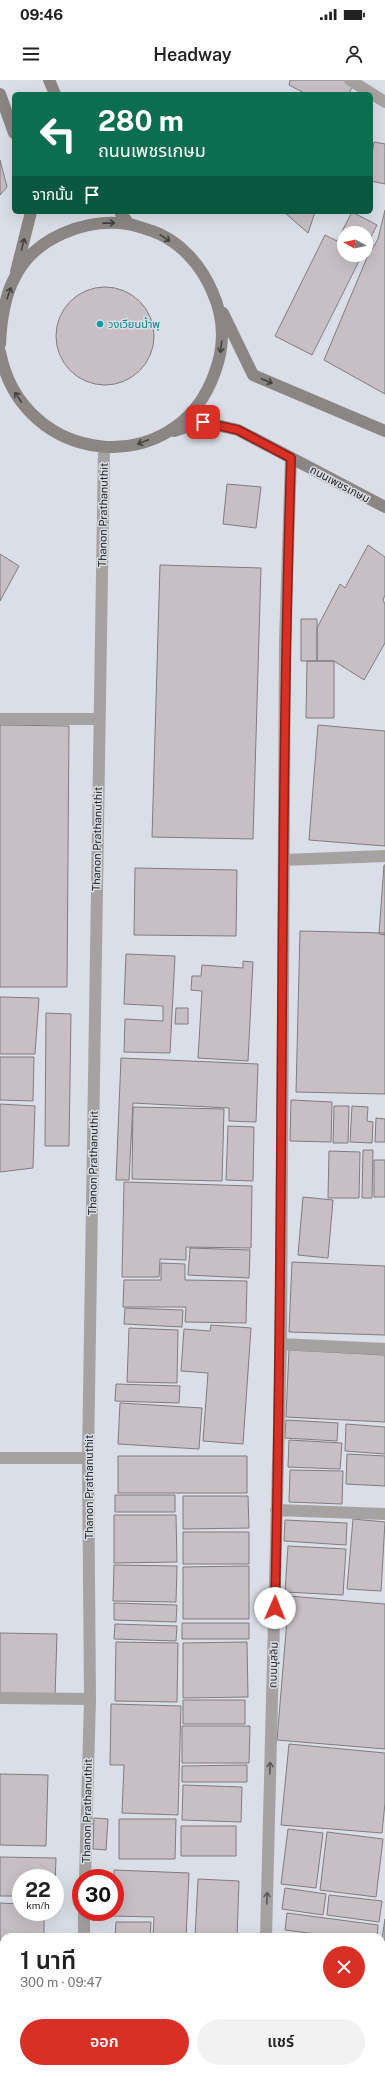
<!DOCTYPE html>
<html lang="th">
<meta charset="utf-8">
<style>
body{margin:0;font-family:"Public Sans","Noto Sans Thai",sans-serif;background:#f2f2f2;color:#222;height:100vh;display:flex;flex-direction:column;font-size:15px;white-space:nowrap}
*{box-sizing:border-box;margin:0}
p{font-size:13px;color:#767676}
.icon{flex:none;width:22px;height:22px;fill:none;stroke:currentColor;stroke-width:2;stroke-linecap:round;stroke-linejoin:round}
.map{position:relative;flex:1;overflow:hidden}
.side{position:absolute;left:0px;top:1853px;width:385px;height:140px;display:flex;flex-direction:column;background:#fff;border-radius:12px 12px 0 0;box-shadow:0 4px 16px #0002}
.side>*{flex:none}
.banner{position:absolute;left:12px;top:12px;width:361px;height:122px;border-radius:6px;box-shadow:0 4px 16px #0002;background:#0b6e4f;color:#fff;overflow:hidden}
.needle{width:26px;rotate:278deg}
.tools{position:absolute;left:337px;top:146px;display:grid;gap:8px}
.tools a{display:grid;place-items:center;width:36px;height:36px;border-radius:50%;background:#fff;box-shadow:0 4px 16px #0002;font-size:20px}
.speed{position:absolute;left:12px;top:1789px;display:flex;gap:8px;font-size:20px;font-weight:700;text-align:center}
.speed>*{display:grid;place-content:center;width:52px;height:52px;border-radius:50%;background:#fff;box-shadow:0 4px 16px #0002;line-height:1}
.speed small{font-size:10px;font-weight:400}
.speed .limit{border:6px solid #d22;background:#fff;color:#111}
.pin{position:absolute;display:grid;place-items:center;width:34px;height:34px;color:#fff;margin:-17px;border-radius:8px;box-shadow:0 2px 6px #0006}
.me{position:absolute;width:44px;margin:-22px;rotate:1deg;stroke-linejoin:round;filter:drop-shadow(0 0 3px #0008)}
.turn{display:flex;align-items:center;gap:14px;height:84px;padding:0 20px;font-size:18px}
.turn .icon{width:52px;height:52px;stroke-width:2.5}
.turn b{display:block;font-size:28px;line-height:34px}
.then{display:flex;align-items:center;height:38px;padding:0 20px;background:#0003;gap:8px;font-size:15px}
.round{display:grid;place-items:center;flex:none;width:42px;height:42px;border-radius:21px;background:#f2f2f2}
.summary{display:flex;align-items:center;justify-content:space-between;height:68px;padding:0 20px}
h1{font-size:24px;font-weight:600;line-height:30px}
.button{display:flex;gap:8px;margin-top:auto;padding:8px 20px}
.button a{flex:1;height:46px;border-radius:24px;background:#d93025;color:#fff;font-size:16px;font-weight:600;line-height:46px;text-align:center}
.button a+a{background:#f2f2f2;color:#222}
.status{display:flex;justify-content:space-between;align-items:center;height:28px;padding:0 20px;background:#fff;direction:ltr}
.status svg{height:11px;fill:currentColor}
header{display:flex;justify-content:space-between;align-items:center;height:52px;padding:0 20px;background:#fff;font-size:18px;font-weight:600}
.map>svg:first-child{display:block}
</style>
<div class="status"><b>09:46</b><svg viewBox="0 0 49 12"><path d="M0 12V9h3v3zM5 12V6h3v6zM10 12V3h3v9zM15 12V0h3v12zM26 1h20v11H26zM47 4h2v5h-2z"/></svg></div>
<header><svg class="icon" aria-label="menu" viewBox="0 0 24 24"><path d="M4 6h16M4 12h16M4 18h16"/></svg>Headway<svg class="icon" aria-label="person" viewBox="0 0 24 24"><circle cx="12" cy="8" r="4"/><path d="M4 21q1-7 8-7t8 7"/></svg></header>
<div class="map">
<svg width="385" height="1993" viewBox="0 0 385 1993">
<rect width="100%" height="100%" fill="#dadee6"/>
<path fill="#c7bfc4" stroke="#827b80" d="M290 0H355L349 14H306L289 5Z
M374 62 385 64V104L371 101V80Z
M0 80 7 107 0 115Z
M385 130V314L324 280 366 180 378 159Z
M284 132H315L308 153Z
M352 132 377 145 366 167V153H344V175H362L312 275 275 256 325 155 337 161Z
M56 256a49 49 0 1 1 98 0a49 49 0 1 1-98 0Z
M227 404 261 407 256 448 223 444Z
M368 465 385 477V515L383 520 385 524V563L364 600 334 581H317V548L340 504 345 508Z
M0 474 19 486 0 521Z
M160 485 261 488 253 759 152 757Z
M301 539H317V581H301Z
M307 581H334V638H306Z
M0 645 69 646 67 907H0Z
M318 645 385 651V766L309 760Z
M384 785H385V855L379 854Z
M135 788 237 790 236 856 134 855Z
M300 851 385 853V1014L296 1012Z
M126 874 175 876 170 973 124 972 125 939 163 941V926L124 924Z
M243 881 253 882 248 981 198 978 202 911 191 910 192 896H201L202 885 243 888Z
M0 917 39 918 35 974H0Z
M176 928H188V944H175Z
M46 933 71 934 69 1066H45Z
M0 977H34L33 1021 0 1020Z
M121 978 258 984 256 1042 229 1041V1028L133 1023 129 1100H116Z
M291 1020 332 1022 331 1062 290 1061Z
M0 1024 35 1026 33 1088 0 1092Z
M334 1026H349L348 1063H333Z
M352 1026 368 1027 367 1041 373 1042 372 1063 350 1062Z
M133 1027 224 1029 222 1101 132 1099Z
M376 1038 385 1039V1062H375Z
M228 1046 254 1047 253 1101 226 1100Z
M363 1070H373L372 1118H362Z
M329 1071 360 1072 359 1118H328Z
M374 1080H385V1117H374Z
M124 1102 252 1106 251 1168 186 1167V1180L160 1179 159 1197H122Z
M303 1117 333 1120 328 1178 298 1175Z
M190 1168 250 1170 249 1198 188 1195Z
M292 1182 385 1186V1255L289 1252Z
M161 1183 185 1184V1200L247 1201 246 1243 185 1242 186 1227H123L124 1200H161Z
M125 1228 183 1230 182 1247 124 1244Z
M211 1245 251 1248 243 1364 203 1361 208 1293 181 1291 184 1249 210 1251Z
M129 1248 178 1250 177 1303 127 1302Z
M289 1270 385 1275V1342L286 1337Z
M116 1304 180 1306 179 1323 115 1321Z
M120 1323 202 1328 199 1369 118 1364Z
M286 1340 338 1343 337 1361 285 1358Z
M346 1344 385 1347V1374L345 1371Z
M289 1360 342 1363 340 1389 288 1387Z
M347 1374 385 1376V1406L346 1404Z
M118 1376H247V1413H118Z
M290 1390 343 1391 342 1424 289 1422Z
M115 1415H175V1432H115Z
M183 1416H248L249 1448 183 1449Z
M114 1435H176L177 1482 114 1483Z
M353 1439 385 1442 381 1511 347 1509Z
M285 1440 347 1443 346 1465 284 1461Z
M183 1452H249V1484H183Z
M288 1466 346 1469 343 1515 285 1512Z
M114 1485 177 1486 176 1522 113 1521Z
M249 1486V1539H183V1487Z
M289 1516 385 1524V1669L277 1660Z
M114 1523 177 1525 176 1542 114 1540Z
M182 1543H249V1559H182Z
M115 1544 177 1546 176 1561 114 1559Z
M0 1553 57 1554 55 1617 0 1616Z
M116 1562 178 1563 177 1622 115 1621Z
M247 1562 248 1617 183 1618V1563Z
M183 1620H245V1644H183Z
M111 1624 181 1626 178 1735 122 1733 124 1685H110Z
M182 1646H250L249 1683H182Z
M289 1664 385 1673V1723L382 1753 281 1745Z
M247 1685V1702H182V1686Z
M0 1694 48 1695 46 1766 0 1765Z
M183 1705 242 1707 241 1742 182 1740Z
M94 1738 108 1739 106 1770 93 1769Z
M119 1739H176L175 1779H119Z
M181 1746H236V1776H181Z
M288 1749 323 1753 316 1808 281 1804Z
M327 1752 383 1759 376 1817 320 1810Z
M0 1777 56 1778 55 1806V1798H21V1816H0Z
M114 1790 189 1793 186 1857H153L154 1837 112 1836V1832H115Z
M198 1799 239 1801 237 1857H195Z
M285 1808 326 1814 323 1835 282 1829Z
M329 1815 382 1821 379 1842 327 1835Z
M0 1823 21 1824V1832H44V1857H4V1860H0Z
M287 1833 378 1845 377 1857H340L285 1850Z
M385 1839V1860L382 1859Z
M116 1842H151L150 1857H115Z
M287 1854 311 1857H286Z
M0 1864H4V1936H0Z
M381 1868 385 1869V1907H381Z
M381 1911H385V1927L381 1926Z
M381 1929H385V1993H370V1989H381Z
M0 1949H4V1989H36V1993H0Z
M111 1989H133V1993H111Z
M135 1989H155L154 1993H134Z
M196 1989H238V1993H196Z
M281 1989H307V1993H281Z
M309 1989H321V1993H309Z
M323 1989H342V1993H323Z
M348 1989H363V1993H348Z"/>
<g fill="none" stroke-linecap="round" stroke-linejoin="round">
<path stroke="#a6a2a1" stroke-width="12" d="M0 639H99
M0 1378H88"/>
<path stroke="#a6a2a1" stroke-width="12" d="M350 0 385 22
M284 780 385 776
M281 1264 385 1269
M276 1430 385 1434
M0 1618 90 1619
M266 1857 281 1264 285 561 291 378
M262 1993V1989"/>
<path stroke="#a6a2a1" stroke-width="12" d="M85 1798 90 1619 88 1378 104 367
M84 1857V1832
M80 1993V1989"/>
<path stroke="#8b8583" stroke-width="12" d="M49 0 55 14
M0 14 14 53
M120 132 129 144
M16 192 31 132
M223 233 253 295 385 351
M0 264C1 242 4 217 15 197 35 157 86 138 128 144 136 145 144 149 152 151 179 160 201 185 212 211 224 237 225 265 215 292 177 402 22 387 0 272
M174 351 203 342 238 350 385 427"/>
</g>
<defs><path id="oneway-shaft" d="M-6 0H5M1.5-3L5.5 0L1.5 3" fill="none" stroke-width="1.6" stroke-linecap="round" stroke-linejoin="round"/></defs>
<g stroke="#424243">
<use href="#oneway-shaft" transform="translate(109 143) rotate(-1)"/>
<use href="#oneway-shaft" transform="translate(165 158) rotate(34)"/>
<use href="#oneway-shaft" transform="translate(23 164) rotate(-76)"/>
<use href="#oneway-shaft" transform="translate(9 213) rotate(-71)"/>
<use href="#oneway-shaft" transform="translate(221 267) rotate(97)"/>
<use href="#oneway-shaft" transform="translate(267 301) rotate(23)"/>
<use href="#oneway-shaft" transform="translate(18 317) rotate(-124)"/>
<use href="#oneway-shaft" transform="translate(143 362) rotate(159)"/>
</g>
<g stroke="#575758">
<use href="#oneway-shaft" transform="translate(270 1688) rotate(-88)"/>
<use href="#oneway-shaft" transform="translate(267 1818) rotate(-88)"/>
</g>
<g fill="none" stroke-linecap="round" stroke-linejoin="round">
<g stroke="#8d1f18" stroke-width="10">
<path id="route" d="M203 342 238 350 291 378C279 761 284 1145 275 1528"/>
</g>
<use href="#route" stroke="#d93025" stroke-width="7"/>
</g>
<circle fill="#0f9aa8" stroke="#dadee6" stroke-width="1.5" cx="100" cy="244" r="4"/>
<g text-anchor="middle" stroke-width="3" stroke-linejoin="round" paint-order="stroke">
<g font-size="11" fill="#0d838f" stroke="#dadee6" text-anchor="start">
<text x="108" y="248">วงเวียนน้ำพุ</text>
</g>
<g font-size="11" fill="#232528" stroke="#dadee6">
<text transform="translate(340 404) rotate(28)" y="4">ถนนเพชรเกษม</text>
<text transform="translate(103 435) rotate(-89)" y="4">Thanon Prathanuthit</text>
<text transform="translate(97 759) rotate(-89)" y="4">Thanon Prathanuthit</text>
<text transform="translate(93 1083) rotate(-89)" y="4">Thanon Prathanuthit</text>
<text transform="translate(89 1407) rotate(-90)" y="4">Thanon Prathanuthit</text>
<text transform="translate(273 1585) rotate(-88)" y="4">ถนนมุสลิม</text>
<text transform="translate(87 1731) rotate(-89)" y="4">Thanon Prathanuthit</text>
</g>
</g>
</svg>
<div class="tools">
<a><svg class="needle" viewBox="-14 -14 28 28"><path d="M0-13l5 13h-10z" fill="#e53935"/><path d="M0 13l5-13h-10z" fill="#767676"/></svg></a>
</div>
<div class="speed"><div>22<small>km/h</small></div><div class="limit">30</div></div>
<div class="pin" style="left:203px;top:342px;background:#d93025"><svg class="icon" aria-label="arrive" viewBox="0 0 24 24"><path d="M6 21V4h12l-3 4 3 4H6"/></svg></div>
<svg class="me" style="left:275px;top:1528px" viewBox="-20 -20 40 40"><circle r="19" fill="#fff"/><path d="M0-13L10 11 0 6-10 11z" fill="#d93025"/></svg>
<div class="banner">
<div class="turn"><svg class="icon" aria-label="left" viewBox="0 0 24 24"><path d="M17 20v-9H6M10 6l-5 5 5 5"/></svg><div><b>280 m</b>ถนนเพชรเกษม</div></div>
<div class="then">จากนั้น<svg class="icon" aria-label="arrive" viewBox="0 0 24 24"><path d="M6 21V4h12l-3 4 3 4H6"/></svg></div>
</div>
<section class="side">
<div class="summary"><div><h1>1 นาที</h1><p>300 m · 09:47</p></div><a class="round" style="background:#d93025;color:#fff"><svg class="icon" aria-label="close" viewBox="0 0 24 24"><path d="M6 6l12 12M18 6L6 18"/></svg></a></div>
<div class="button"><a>ออก</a><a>แชร์</a></div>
</section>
</div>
